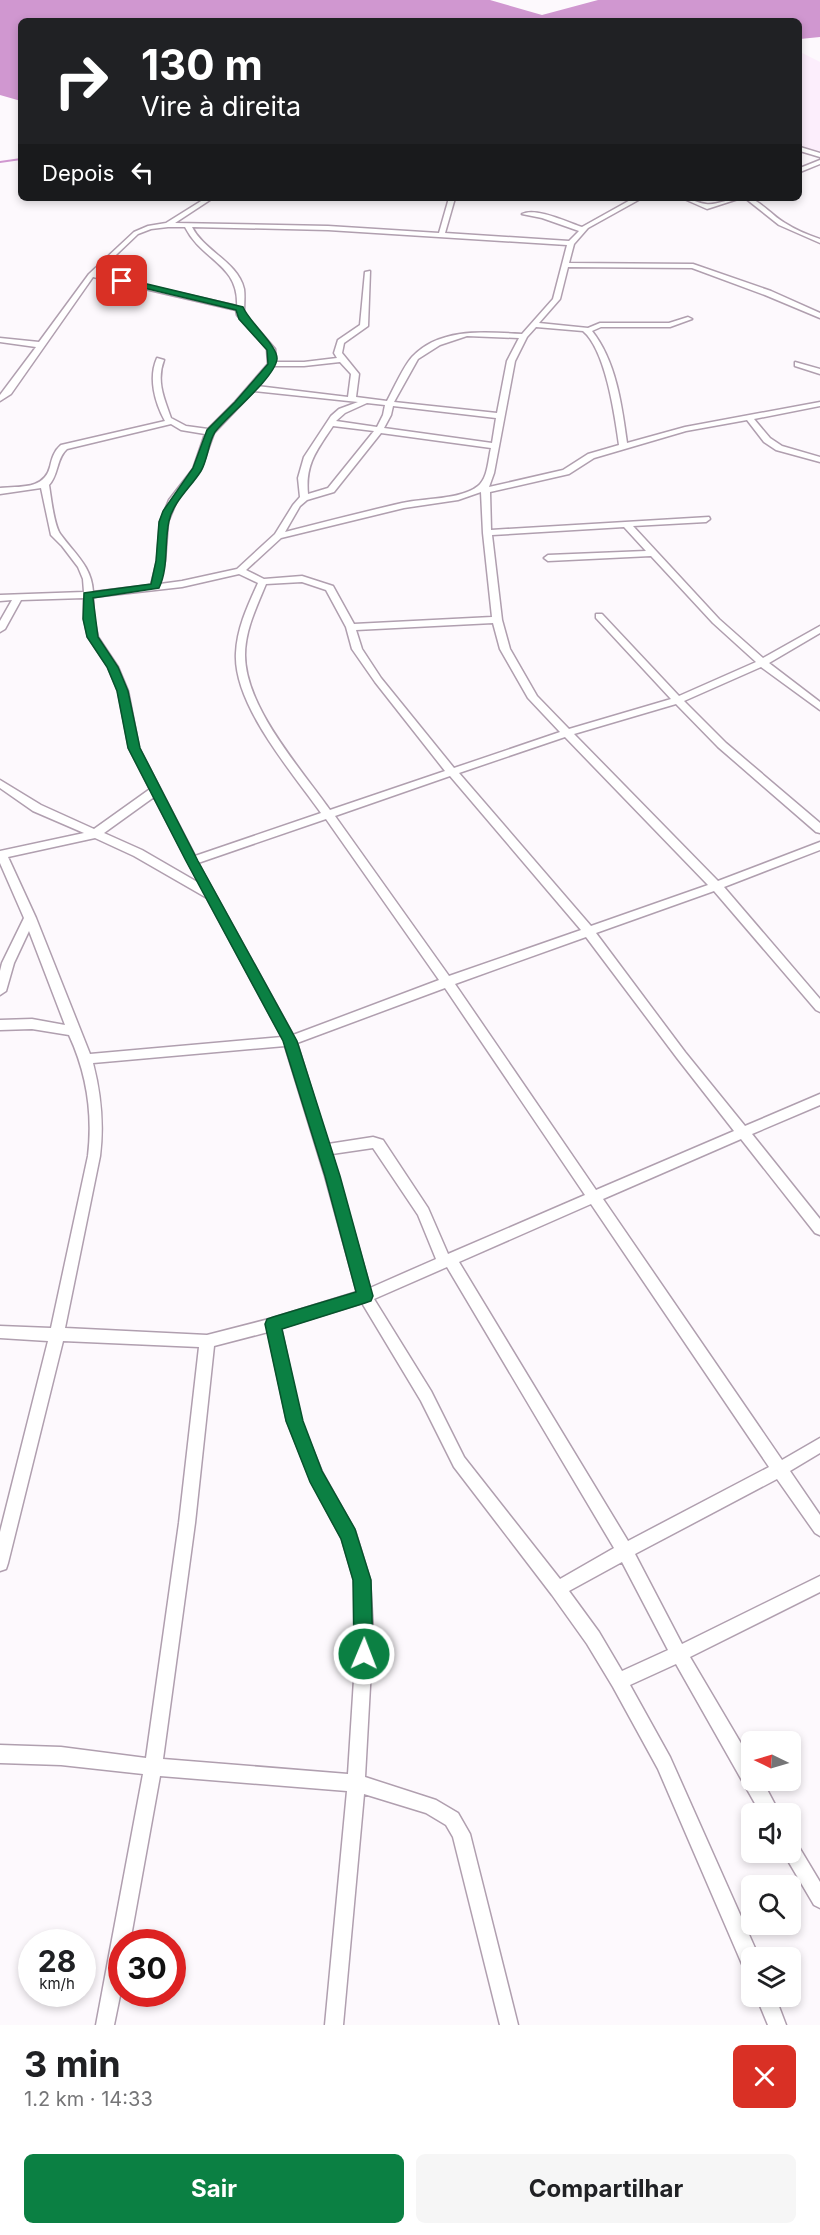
<!DOCTYPE html>
<html lang="pt">
<meta charset="utf-8">
<style>
body{margin:0;font-family:Inter,sans-serif;background:#f6f6f6;color:#202124;height:100vh;display:flex;flex-direction:column;font-size:22px;white-space:nowrap}
*{box-sizing:border-box;margin:0}
p{font-size:20px;color:#757577}
.icon{flex:none;width:33px;height:33px;fill:none;stroke:currentColor;stroke-width:2;stroke-linecap:round;stroke-linejoin:round}
.map{position:relative;height:2025px;overflow:hidden}
.details{display:flex;flex-direction:column;background:#fff;flex:1}
.details>*{flex:none}
.guide{position:absolute;left:18px;top:18px;width:784px;height:183px;border-radius:9px;box-shadow:0 3px 9px #0003;background:#202124;color:#fff;overflow:hidden}
.needle{width:39px;rotate:275deg}
.buttons{position:absolute;left:741px;top:1731px;display:grid;gap:12px}
.buttons a{display:grid;place-items:center;width:60px;height:60px;border-radius:9px;background:#fff;box-shadow:0 3px 9px #0003;font-size:30px}
.speed{position:absolute;left:18px;top:1929px;display:flex;gap:12px;font-size:30px;font-weight:700;text-align:center}
.speed>*{display:grid;place-content:center;width:78px;height:78px;border-radius:50%;background:#fff;box-shadow:0 3px 9px #0003;line-height:1}
.speed small{font-size:15px;font-weight:400}
.speed .limit{border:9px solid #d22;background:#fff;color:#111}
.pin{position:absolute;display:grid;place-items:center;width:51px;height:51px;color:#fff;margin:-26px;border-radius:12px;box-shadow:0 3px 9px #0006}
.me{position:absolute;width:66px;margin:-33px;rotate:1deg;stroke-linejoin:round;filter:drop-shadow(0 0 4px #0008)}
.turn{display:flex;align-items:center;gap:21px;height:126px;padding:0 24px;font-size:27px}
.turn .icon{width:78px;height:78px;stroke-width:2.5}
.turn b{display:block;font-size:42px;line-height:51px}
.then{display:flex;align-items:center;height:57px;padding:0 24px;background:#0003;gap:12px;font-size:22px}
.round{display:grid;place-items:center;flex:none;width:63px;height:63px;border-radius:9px;background:#f6f6f6}
.head{display:flex;align-items:center;justify-content:space-between;height:102px;padding:0 24px}
h1{font-size:36px;font-weight:700;line-height:45px}
.primary-button{display:flex;gap:12px;margin-top:auto;padding:12px 24px}
.primary-button a{flex:1;height:69px;border-radius:9px;background:#0b8043;color:#fff;font-size:24px;font-weight:700;line-height:69px;text-align:center}
.primary-button a+a{background:#f6f6f6;color:#202124}
.map>svg:first-child{display:block}
</style>
<div class="map">
<svg width="820" height="2025" viewBox="0 0 820 2025">
<rect width="100%" height="100%" fill="#fdf9fd"/>
<path fill="#fceefc" d="M800 52 820 62V153L817 155 800 149Z"/>
<path fill="#d097d0" d="M0 0H490L542 15 598 0H820V37L800 39V21H21V101L0 95Z"/>
<g fill="none" stroke-linecap="round" stroke-linejoin="round">
<path stroke="#d097d0" stroke-width="2" d="M0 162 21 159"/>
<g stroke="#b09faf" stroke-width="3">
<path id="street" d="M800 147 820 153V157L800 151Z
M820 160V164L800 172V168Z
M206 198H213L175 223 328 226 439 233 449 198H455L445 233 569 241 579 231 542 218 522 214C536 207 567 222 582 227L634 198H642L588 228 574 244 569 263 693 264 771 291 820 313V318L765 295 692 268 568 267 560 299 539 323 588 328 600 323H669L688 317 692 319 670 327H601L592 331C616 361 622 406 627 443L685 427 820 402V406L754 419 770 438 782 446 820 457V462L776 450 764 442 747 420 686 431 594 458 569 474 490 492 491 530 709 517 710 519 706 522 633 526 719 619 763 658 820 626V633L769 663 820 702V710L761 667 684 701 726 743 820 823V833L816 832 718 747 676 704 574 734 718 881 820 842V850L724 887 820 999V1012L816 1010 714 891 596 933 685 1052 745 1126 820 1094V1105L752 1134 820 1219V1235L815 1233 741 1139 603 1199 782 1460 820 1438V1453L790 1471 820 1515V1536L815 1533 777 1479 635 1554 682 1644 820 1576V1592L690 1657 752 1762V1780H762L780 1814H761L676 1664 630 1685 670 1757 759 1957 752 1958V1973L745 1971 658 1769 613 1687 587 1644 552 1595 454 1467 421 1401 362 1303 281 1328 301 1421 322 1472 355 1531 370 1580 373 1632 365 1777 436 1800 458 1813 470 1834 518 2025H500L453 1837 446 1825 426 1813 364 1794 343 2025H325L347 1791 160 1776 130 1942H122V1986L114 2025H96L143 1774 61 1765 0 1763V1745L61 1747 146 1758 179 1523 199 1347 63 1341 8 1563 6 1569 0 1571V1532L48 1341 0 1338V1326L51 1328 88 1156C93 1114 87 1074 69 1035L32 1029 0 1030V1020L32 1019 65 1025 29 931 14 963 6 991 0 995V971L2 963 24 918 0 863V851L84 833 33 811 0 788V780L41 805 94 829 150 789 129 748 118 691 108 667 88 637 84 619V598L21 600 5 629 0 632V621L12 600 0 601V595L84 592 83 579 78 567 62 546 51 535 41 488 0 494V488C19 486 44 490 50 467 52 458 54 451 61 445L165 421C155 403 148 378 157 358L164 360C156 381 164 398 171 418L186 426 208 429 235 402 268 364 267 349 237 315 236 310 93 277 11 394 0 401V395L36 347 0 342V338L39 342 89 274 134 232 148 226 166 223ZM168 227H185C202 261 239 264 237 306L96 274 138 234 151 229ZM192 227 328 230 567 245 553 299 522 334C486 332 440 327 412 357 403 367 394 388 387 401L356 397 359 374 342 353 344 343 368 326 370 271 365 272 360 325 338 340 334 353 337 358 304 362H276L275 349 244 313C244 305 245 297 244 289 238 262 204 251 192 227ZM536 327 583 331C606 350 615 417 619 445L588 454 563 470 489 487 494 473 515 361 527 337ZM467 336 519 338 507 361 497 413 394 402 418 359 440 345ZM340 362 351 374 348 397 257 386 274 366H304ZM254 391 358 402 339 409 331 416 304 457 298 478 300 497 293 505 275 534 237 569 182 581 160 584 165 561 168 522 177 500 201 469 214 433ZM367 403 385 405 383 415 377 427 336 421 345 413ZM393 406 496 418 492 443 384 428 391 415ZM171 424 181 430 205 434 193 469 169 500 160 522 157 561 151 585 93 592C92 567 75 554 61 535 54 527 51 497 49 485 59 474 56 459 67 449ZM333 426 374 431 328 488 308 494C305 464 317 450 333 426ZM381 433 491 448C488 460 488 478 478 486 461 500 423 498 402 503 363 512 324 522 285 532L300 506 307 500 334 492ZM481 492 483 533 492 617 354 624 333 586 302 576 264 579 246 570 281 538 404 508 458 500ZM624 527 646 551 548 555 544 558 548 561 651 556 713 623 756 662 679 696 602 614H596V618L671 699 569 729 537 696 510 649 502 620 492 535ZM239 574 258 583C248 605 237 628 236 653 233 705 292 772 321 813L195 856 139 748 128 691 118 667 98 637 94 619 93 597 182 587ZM302 582 326 590 346 627 352 649 375 682 445 771 330 810C301 769 245 707 245 655 245 630 257 606 266 584ZM493 623 500 649 528 698 560 732 454 768 381 678 362 649 356 630ZM565 737 708 885 591 926 459 773ZM450 776 581 930 449 976 335 816ZM154 797 199 883 142 850 104 833ZM326 819 439 980 293 1035 198 863ZM95 838 134 856 207 898 282 1037 90 1054 36 918 8 857ZM586 937 677 1058 734 1131 596 1190 455 984ZM445 988 585 1195 448 1254 428 1208 383 1140 373 1137 328 1144 297 1043ZM285 1046 325 1176 357 1292 273 1318 207 1335 65 1328 100 1156C104 1124 101 1094 93 1063ZM373 1148 418 1215 436 1259 370 1288 332 1154ZM591 1204 769 1467 628 1541 459 1262ZM447 1267 614 1548 560 1579 464 1457 431 1391 374 1299ZM268 1332 287 1421 311 1481 342 1539 354 1580 357 1632 348 1774 163 1759 195 1523 214 1346ZM622 1562 668 1650 622 1671 599 1632 569 1591Z
M682 198C691 198 697 203 706 204 715 206 730 198 741 198L707 209Z
M745 198C759 198 772 216 785 223 796 230 808 235 820 239V243L779 225Z
M795 362 820 369V374L795 366Z
M790 1839 796 1842 820 1882V1908L814 1905 784 1854 783 1852H790Z
M756 1996H775L786 2025H768Z"/>
</g>
<use href="#street" fill="#fff" fill-rule="evenodd"/>
</g>
<path fill="#0b8043" stroke="#07532c" stroke-width="1.5" d="M122 278 243 307C249 322 278 346 277 359 275 378 227 416 215 432 208 443 208 459 201 471 191 487 173 502 169 521 164 543 169 567 159 588L93 598 98 637 118 667 128 691 140 748 198 861 297 1041 340 1176 373 1296 371 1301 365 1303 282 1329 303 1421 322 1471 355 1529 371 1580 373 1654 370 1660 364 1663 357 1660 354 1654 353 1580 341 1539 310 1482 286 1421 265 1324 267 1319 273 1317 356 1292 325 1176 283 1041 186 861 128 748 117 691 107 667 87 637 83 619 84 593 151 584 156 561 159 522 163 511 193 468 207 430 235 402 268 364 267 350 239 319 236 310 119 282 118 281Z"/>
</svg>
<div class="buttons">
<a><svg class="needle" viewBox="-14 -14 28 28"><path d="M0-13l5 13h-10z" fill="#e53935"/><path d="M0 13l5-13h-10z" fill="#757577"/></svg></a>
<a><svg class="icon" aria-label="sound" viewBox="0 0 24 24"><path d="M4 9h4l5-4v14l-5-4H4zM17 9q2 3 0 6"/></svg></a>
<a><svg class="icon" aria-label="search" viewBox="0 0 24 24"><circle cx="10" cy="10" r="6"/><path d="M15 15l6 6"/></svg></a>
<a><svg class="icon" aria-label="layers" viewBox="0 0 24 24"><path d="M12 4l9 5-9 5-9-5zM3 14l9 5 9-5"/></svg></a>
</div>
<div class="speed"><div>28<small>km/h</small></div><div class="limit">30</div></div>
<div class="pin" style="left:122px;top:281px;background:#d93025"><svg class="icon" aria-label="arrive" viewBox="0 0 24 24"><path d="M6 21V4h12l-3 4 3 4H6"/></svg></div>
<svg class="me" style="left:364px;top:1654px" viewBox="-20 -20 40 40"><circle r="17" fill="#0b8043" stroke="#fff" stroke-width="3"/><path d="M0-11L8 9 0 5-8 9z" fill="#fff"/></svg>
<div class="guide">
<div class="turn"><svg class="icon" aria-label="right" viewBox="0 0 24 24"><path d="M7 20v-9h11M14 6l5 5-5 5"/></svg><div><b>130 m</b>Vire à direita</div></div>
<div class="then">Depois<svg class="icon" aria-label="left" viewBox="0 0 24 24"><path d="M17 20v-9H6M10 6l-5 5 5 5"/></svg></div>
</div>
</div>
<section class="details">
<div class="head"><div><h1>3 min</h1><p>1.2 km · 14:33</p></div><a class="round" style="background:#d93025;color:#fff"><svg class="icon" aria-label="close" viewBox="0 0 24 24"><path d="M6 6l12 12M18 6L6 18"/></svg></a></div>
<div class="primary-button"><a>Sair</a><a>Compartilhar</a></div>
</section>
